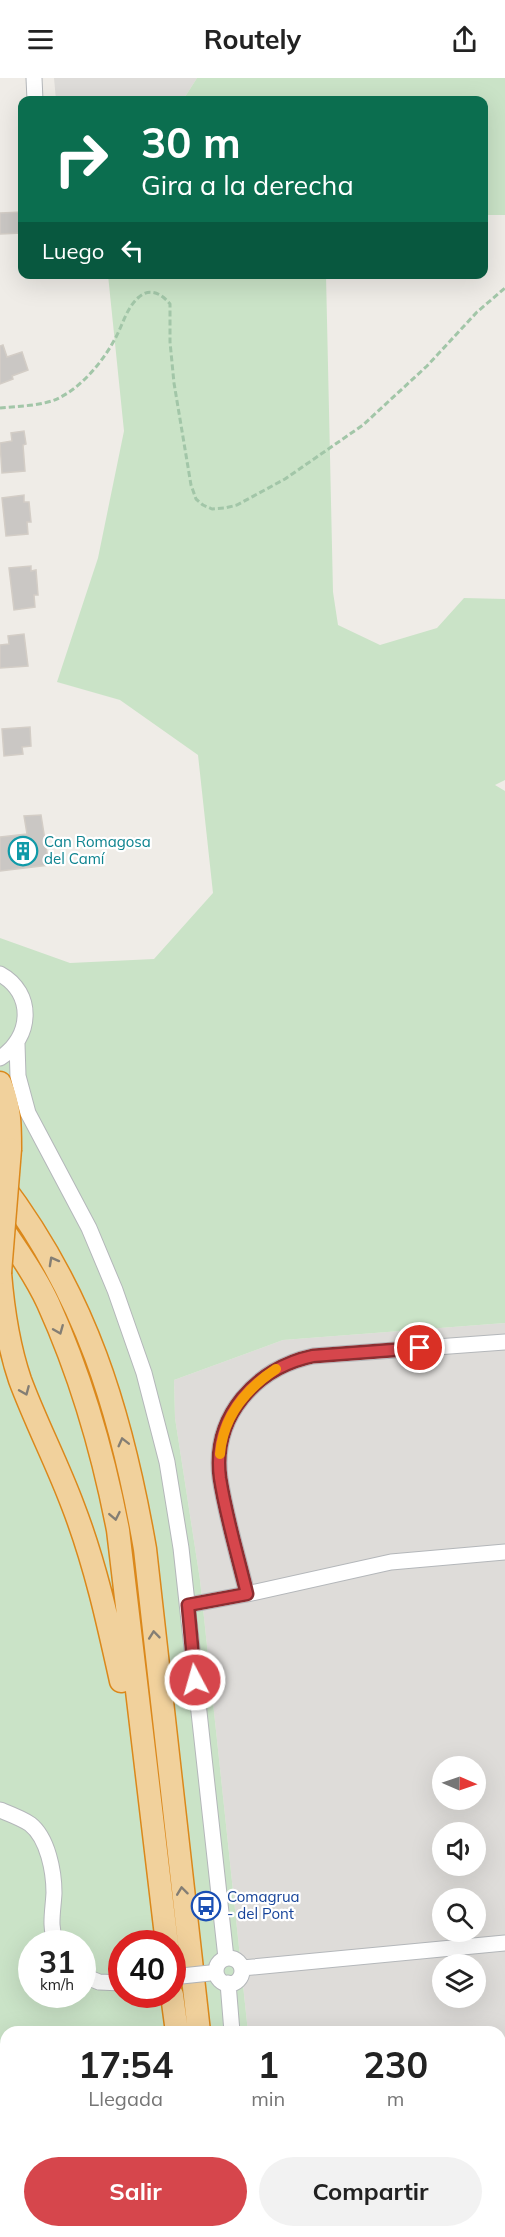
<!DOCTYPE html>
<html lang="es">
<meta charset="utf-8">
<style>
body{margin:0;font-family:Mulish,sans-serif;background:#f2f2f2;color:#222;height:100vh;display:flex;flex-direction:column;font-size:22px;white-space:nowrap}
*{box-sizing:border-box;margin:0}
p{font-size:20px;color:#767676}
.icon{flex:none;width:33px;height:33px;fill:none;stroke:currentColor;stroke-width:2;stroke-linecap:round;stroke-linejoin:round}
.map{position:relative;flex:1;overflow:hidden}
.panel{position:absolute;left:0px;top:1948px;width:506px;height:212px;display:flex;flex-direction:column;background:#fff;border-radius:18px 18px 0 0;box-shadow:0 6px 24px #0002}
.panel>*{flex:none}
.hud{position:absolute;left:18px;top:18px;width:470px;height:183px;border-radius:12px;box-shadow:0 6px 24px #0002;background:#0b6e4f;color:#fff;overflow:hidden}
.needle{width:39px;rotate:92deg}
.tools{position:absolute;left:432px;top:1678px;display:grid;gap:12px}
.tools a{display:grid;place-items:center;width:54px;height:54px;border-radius:50%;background:#fff;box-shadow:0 6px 24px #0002;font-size:30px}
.speed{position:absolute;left:18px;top:1852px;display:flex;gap:12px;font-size:30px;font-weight:700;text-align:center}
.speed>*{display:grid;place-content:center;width:78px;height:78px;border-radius:50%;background:#fff;box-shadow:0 6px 24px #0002;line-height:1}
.speed small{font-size:15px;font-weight:400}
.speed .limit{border:9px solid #d22;background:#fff;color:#111}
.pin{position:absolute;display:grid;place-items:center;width:51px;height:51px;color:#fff;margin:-26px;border:3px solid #fff;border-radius:50%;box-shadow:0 2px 6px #0007}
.me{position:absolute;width:66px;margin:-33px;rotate:354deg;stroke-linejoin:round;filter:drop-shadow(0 0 4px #0008)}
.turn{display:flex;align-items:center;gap:21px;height:126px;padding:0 24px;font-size:27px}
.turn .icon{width:78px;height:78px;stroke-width:2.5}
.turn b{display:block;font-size:42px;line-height:51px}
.then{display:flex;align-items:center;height:57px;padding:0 24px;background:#0003;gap:12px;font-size:22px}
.eta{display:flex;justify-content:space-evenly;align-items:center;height:102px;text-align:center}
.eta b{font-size:36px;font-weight:700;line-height:42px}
.cta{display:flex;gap:12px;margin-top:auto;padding:12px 24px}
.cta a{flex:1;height:69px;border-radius:36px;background:#d6464c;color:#fff;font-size:24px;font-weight:700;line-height:69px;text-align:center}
.cta a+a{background:#f2f2f2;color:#222}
header{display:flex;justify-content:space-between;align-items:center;height:78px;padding:0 24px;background:#fff;font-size:27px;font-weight:700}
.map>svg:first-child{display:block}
</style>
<header><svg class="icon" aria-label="menu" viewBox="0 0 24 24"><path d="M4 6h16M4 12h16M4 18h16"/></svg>Routely<svg class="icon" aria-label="share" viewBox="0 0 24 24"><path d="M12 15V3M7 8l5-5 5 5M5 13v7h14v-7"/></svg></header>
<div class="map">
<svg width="505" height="2159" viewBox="0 0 505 2159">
<rect width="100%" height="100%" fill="#efece7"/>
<path fill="#dedcd9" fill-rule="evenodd" d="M54 0H197L183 22H56Z
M505 1245V2159H272V2154H500V1954H248L200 1502 175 1340 174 1302 283 1262ZM442 1689H476V1722H442ZM442 1755H476V1788H442ZM442 1821H476V1854H442ZM442 1887H476V1920H442Z"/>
<path fill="#cae3c7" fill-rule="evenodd" d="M197 0H505V137H483V22H183Z
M108 197H326L333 514 338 547 380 567 437 550 464 520 505 521V702L495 707 505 713V1245L283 1262 174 1302 175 1340 200 1502 248 1954H6V2154H272V2159H0V860L70 885 154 881 213 815 198 677 120 622 57 604 98 480 124 353ZM32 1866H82V1917H32ZM122 1866H172V1917H122Z"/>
<path fill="#cac7c4" stroke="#d3cdc6" stroke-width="1.5" d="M22 134V155L0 156V135Z
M3 267 7 279 22 274 28 292 12 298 13 301 0 306V268Z
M24 353 26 366 23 367 25 393 2 395 0 365 12 363 11 355Z
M24 417V424H29L31 444H27L28 456 6 458 2 420Z
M31 488V493L36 492 38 517H34L35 529 14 532 9 490Z
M24 556 28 588 0 590V567L9 566 8 558Z
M30 649 31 668 22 669 23 676 4 678 2 651Z
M41 737 49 787 0 793V759L27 756 24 738Z"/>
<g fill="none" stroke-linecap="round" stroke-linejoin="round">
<g stroke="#b4b7ba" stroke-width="17">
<path id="minor" d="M34 0 35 22
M0 896C35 915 32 960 0 980
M17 966 18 998 28 1035 89 1150 115 1212 144 1295 167 1384 181 1470 226 1880
M247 1516 391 1484 505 1474
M188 1527 247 1516C238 1478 226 1439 220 1400 212 1338 256 1290 313 1278L505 1264
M0 1732C10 1736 21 1740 30 1746 48 1760 54 1794 54 1815 53 1834 49 1848 56 1866
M216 1893a13 13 0 1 1 26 0a13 13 0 1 1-26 0Z
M242 1890 505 1865
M82 1897 99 1904 122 1905
M228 1905 232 1954
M252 2154 253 2159"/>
</g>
<g stroke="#db881b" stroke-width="25">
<path id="highway" d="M0 1005C10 1029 10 1046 10 1071
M0 1104C86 1217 121 1333 145 1471L199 1954
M0 1147C17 1171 35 1197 48 1225 81 1298 103 1374 118 1452L167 1866
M0 1195C3 1232 8 1267 20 1302 36 1345 57 1385 73 1428 95 1485 108 1544 121 1603
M172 1917 177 1954
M198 2154 199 2159
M222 2154 223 2159"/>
</g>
<path stroke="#a2c6a8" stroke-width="3" stroke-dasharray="6 3" stroke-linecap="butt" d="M0 330C18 328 43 328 59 320 83 308 104 282 116 259 123 246 127 229 139 219 150 209 162 216 170 226V264L174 305 191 407 196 421 203 427 212 431 225 430 237 427 285 401 363 347 427 288 477 234 505 210
M0 1990 6 2013
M0 2075 6 2046"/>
<use href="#minor" stroke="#fff" stroke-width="15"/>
<use href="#highway" stroke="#f1d19c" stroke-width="22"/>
<g stroke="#b4b7ba" stroke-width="17" stroke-linecap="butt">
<path id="minor-bridge" d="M172 1899 210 1895"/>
</g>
<g stroke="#db881b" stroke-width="25" stroke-linecap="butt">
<path id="highway-bridge" d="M0 1195 10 1071"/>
</g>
<use href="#minor-bridge" stroke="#fff" stroke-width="15"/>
<use href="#highway-bridge" stroke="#f1d19c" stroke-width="22"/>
</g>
<defs><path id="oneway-chevron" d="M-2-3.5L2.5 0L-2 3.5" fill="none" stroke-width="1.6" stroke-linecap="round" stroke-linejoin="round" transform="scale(1.5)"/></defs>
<g stroke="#847e74">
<use href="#oneway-chevron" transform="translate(53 1183) rotate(-119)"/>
<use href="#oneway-chevron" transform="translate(59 1252) rotate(68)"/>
<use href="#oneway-chevron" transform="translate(25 1313) rotate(67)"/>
<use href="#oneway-chevron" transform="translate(123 1364) rotate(-104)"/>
<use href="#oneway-chevron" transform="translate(115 1438) rotate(79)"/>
<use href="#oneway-chevron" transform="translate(154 1557) rotate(-96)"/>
<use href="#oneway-chevron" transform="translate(182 1813) rotate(-97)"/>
</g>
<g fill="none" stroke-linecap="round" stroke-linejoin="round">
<g stroke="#8b2e31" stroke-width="15">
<path id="route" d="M195 1602 188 1527 247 1516C238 1478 226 1439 220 1400 212 1338 256 1290 313 1278L420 1270"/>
</g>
<use href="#route" stroke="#d6464c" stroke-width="10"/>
<path stroke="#f59e0b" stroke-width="10" d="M220 1376C223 1339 246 1311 276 1291"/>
</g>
<defs>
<g id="building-ring" transform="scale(1.5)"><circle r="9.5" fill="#fff" stroke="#0f9aa8" stroke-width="1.5"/><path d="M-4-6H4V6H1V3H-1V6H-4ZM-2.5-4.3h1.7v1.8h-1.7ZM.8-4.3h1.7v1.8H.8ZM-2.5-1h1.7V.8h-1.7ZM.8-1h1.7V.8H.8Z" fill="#0f9aa8"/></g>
<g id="bus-ring" transform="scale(1.5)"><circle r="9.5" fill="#fff" stroke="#1a4fb4" stroke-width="1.5"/><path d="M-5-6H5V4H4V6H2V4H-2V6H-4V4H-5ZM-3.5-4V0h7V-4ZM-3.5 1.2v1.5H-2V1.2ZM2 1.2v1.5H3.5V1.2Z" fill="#1a4fb4"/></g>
</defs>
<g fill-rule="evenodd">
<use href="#building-ring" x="23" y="773"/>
<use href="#bus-ring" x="206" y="1828"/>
</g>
<g text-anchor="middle" stroke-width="4.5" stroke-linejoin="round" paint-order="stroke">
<g font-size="15" fill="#0d838f" stroke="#fff" text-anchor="start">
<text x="44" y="769">Can Romagosa<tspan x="44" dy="17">del Camí</tspan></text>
</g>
<g font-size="15" fill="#164399" stroke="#fff" text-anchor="start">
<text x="227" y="1824">Comagrua<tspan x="227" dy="17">- del Pont</tspan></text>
</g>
</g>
</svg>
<div class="tools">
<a><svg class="needle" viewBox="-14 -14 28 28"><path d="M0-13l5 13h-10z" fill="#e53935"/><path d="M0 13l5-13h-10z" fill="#767676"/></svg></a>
<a><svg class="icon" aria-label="sound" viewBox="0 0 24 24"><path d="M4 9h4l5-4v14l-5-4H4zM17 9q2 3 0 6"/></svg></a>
<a><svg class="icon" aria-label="search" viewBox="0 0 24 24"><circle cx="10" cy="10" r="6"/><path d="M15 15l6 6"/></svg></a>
<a><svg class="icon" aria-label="layers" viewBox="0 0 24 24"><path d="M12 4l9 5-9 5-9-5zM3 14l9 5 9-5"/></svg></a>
</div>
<div class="speed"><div>31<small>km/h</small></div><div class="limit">40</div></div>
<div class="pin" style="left:420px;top:1270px;background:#d93025"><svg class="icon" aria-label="arrive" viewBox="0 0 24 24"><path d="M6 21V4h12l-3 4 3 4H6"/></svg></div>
<svg class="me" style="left:195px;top:1602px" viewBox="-20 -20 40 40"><circle r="17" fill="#d6464c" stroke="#fff" stroke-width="3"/><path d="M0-11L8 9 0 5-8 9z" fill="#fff"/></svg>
<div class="hud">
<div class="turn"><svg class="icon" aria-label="right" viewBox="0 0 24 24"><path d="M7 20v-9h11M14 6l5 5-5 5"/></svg><div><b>30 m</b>Gira a la derecha</div></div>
<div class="then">Luego<svg class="icon" aria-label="left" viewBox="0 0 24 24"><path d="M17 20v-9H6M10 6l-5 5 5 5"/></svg></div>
</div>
<section class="panel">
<div class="eta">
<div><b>17:54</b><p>Llegada</p></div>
<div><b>1</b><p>min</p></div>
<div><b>230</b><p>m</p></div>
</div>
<div class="cta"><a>Salir</a><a>Compartir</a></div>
</section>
</div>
